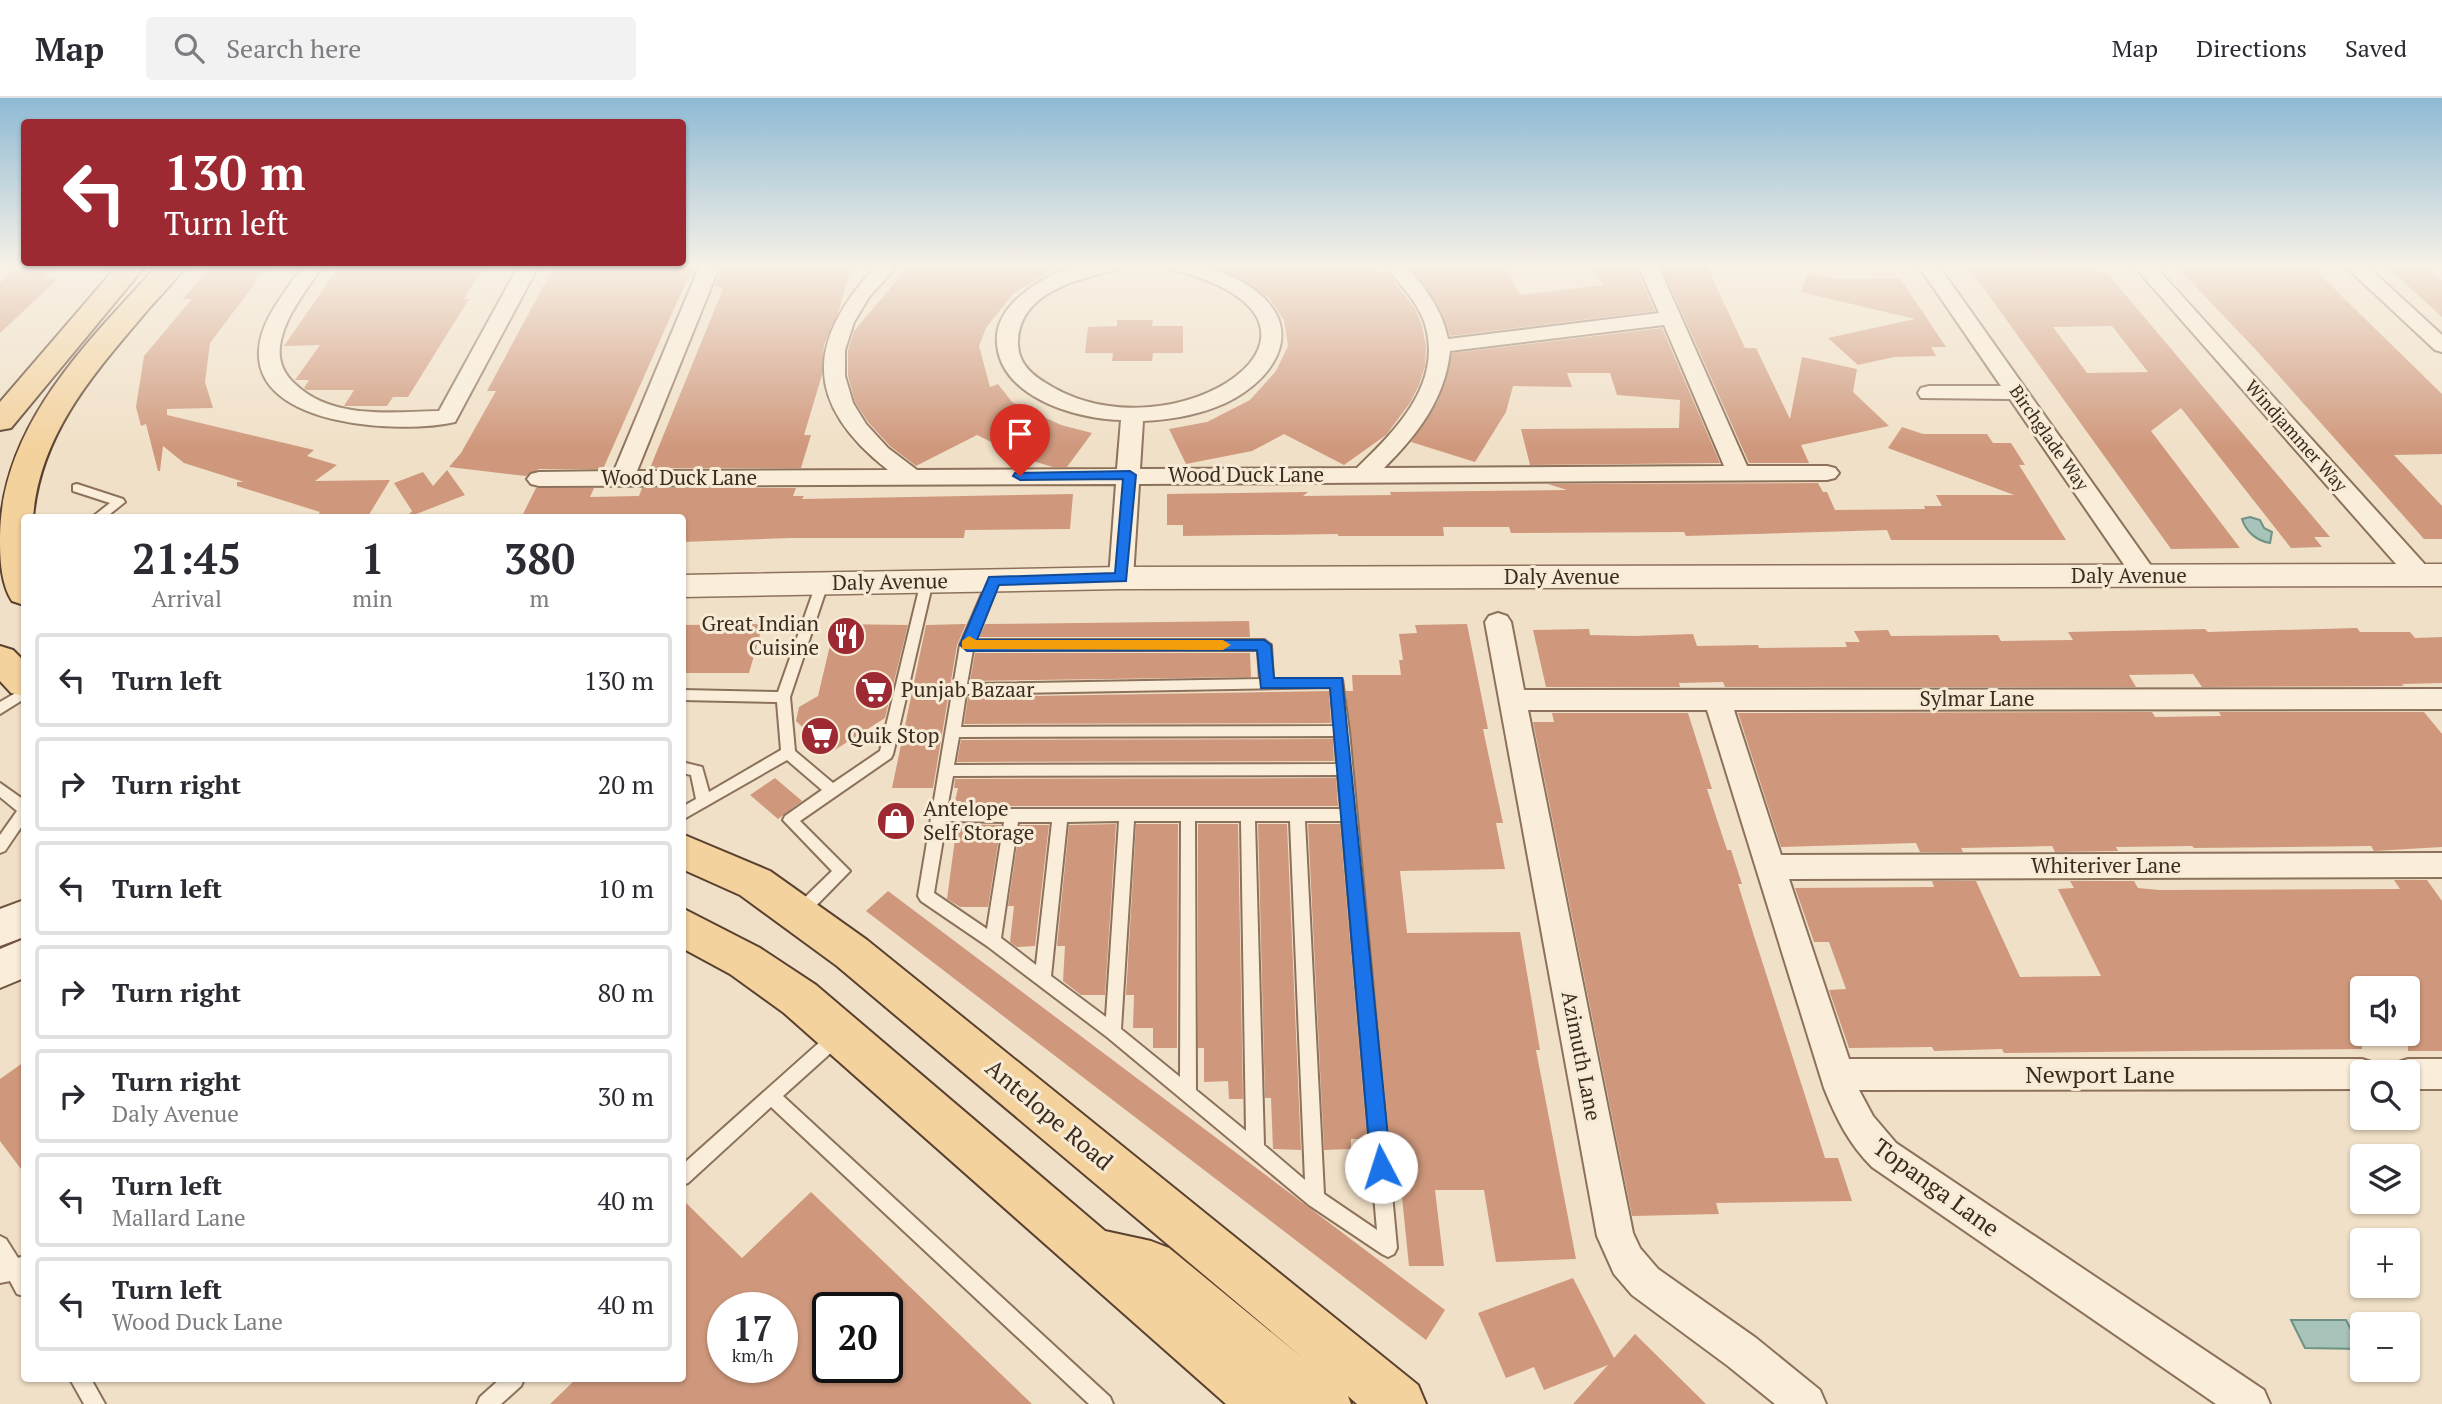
<!DOCTYPE html>
<meta charset="utf-8">
<style>
body{margin:0;font-family:"PT Serif",serif;background:#f2f2f3;color:#2b2b33;height:100vh;display:flex;flex-direction:column;font-size:26px;white-space:nowrap}
*{box-sizing:border-box;margin:0}
p{font-size:23px;color:#7c7c81}
.icon{flex:none;width:38px;height:38px;fill:none;stroke:currentColor;stroke-width:2;stroke-linecap:round;stroke-linejoin:round}
.map{position:relative;flex:1;overflow:hidden}
.drawer{position:absolute;left:21px;top:416px;width:665px;height:868px;display:flex;flex-direction:column;background:#fff;border-radius:7px;box-shadow:0 2px 5px #0004}
.drawer>*{flex:none}
.guide{position:absolute;left:21px;top:21px;width:665px;height:147px;border-radius:7px;box-shadow:0 2px 5px #0004;background:#9d2a33;color:#fff;overflow:hidden}
.buttons{position:absolute;left:2350px;top:878px;display:grid;gap:14px}
.buttons a{display:grid;place-items:center;width:70px;height:70px;border-radius:7px;background:#fff;box-shadow:0 2px 5px #0004;font-size:35px}
.speed{position:absolute;left:707px;top:1194px;display:flex;gap:14px;font-size:35px;font-weight:700;text-align:center}
.speed>*{display:grid;place-content:center;width:91px;height:91px;border-radius:50%;background:#fff;box-shadow:0 2px 5px #0004;line-height:1}
.speed small{font-size:18px;font-weight:400}
.speed .limit{border:4px solid #111;border-radius:10px;background:#fff;color:#111}
.pin{position:absolute;display:grid;place-items:center;width:60px;height:60px;color:#fff;margin:-72px -30px;border-radius:50% 50% 50% 0;rotate:-45deg;box-shadow:0 0 7px #0007}
.pin .icon{rotate:45deg}
.me{position:absolute;width:77px;margin:-38px;rotate:355deg;stroke-linejoin:round;filter:drop-shadow(0 0 5px #0008)}
.turn{display:flex;align-items:center;gap:24px;height:147px;padding:0 28px;font-size:32px}
.turn .icon{width:91px;height:91px;stroke-width:2.5}
.turn b{display:block;font-size:49px;line-height:60px}
.eta{display:flex;justify-content:space-evenly;align-items:center;height:119px;text-align:center}
.eta b{font-size:42px;font-weight:700;line-height:49px}
ul{padding:0;list-style:none}
li{display:flex;align-items:center;gap:21px;height:94px;margin:0 14px 10px;padding:0 14px;border:4px solid #e1e1e2;border-radius:7px}
li div{flex:1}
li b{display:block;font-size:26px}
li em{font-style:normal}
header{display:flex;align-items:center;gap:42px;box-sizing:border-box;height:98px;padding:0 35px;background:#fff;border-bottom:2px solid #e1e1e2}
header strong{font-size:33px}
nav{display:flex;gap:38px;margin-inline-start:auto;font-size:24px}
.search{width:490px;height:63px;background:#f2f2f3;display:flex;align-items:center;gap:18px;box-sizing:border-box;padding:0 24px;border-radius:7px;color:#7c7c81;font-size:26px}
.map>svg:first-child{display:block}
</style>
<header>
<strong>Map</strong>
<div class="search"><svg class="icon" aria-label="search" viewBox="0 0 24 24"><circle cx="10" cy="10" r="6"/><path d="M15 15l6 6"/></svg>Search here</div>
<nav><a>Map</a><a>Directions</a><a>Saved</a></nav>
</header>
<div class="map">
<svg width="2442" height="1306" viewBox="0 0 2442 1306">
<rect width="100%" height="100%" fill="#f0e0c7"/>
<path fill="#a8c3b9" stroke="#6e9286" stroke-width="2" d="M2250 419 2260 422 2264 430 2272 434 2270 445C2257 443 2246 434 2242 421Z
M2291 1222H2346L2361 1251 2305 1250Z"/>
<path fill="#cf987c" fill-rule="evenodd" d="M19 167H58L44 181 59 180 0 235V185Z
M213 167H269L210 245 205 284 213 310 167 311V317L314 352 307 358 337 367 315 383 390 382 367 420H316L320 414 237 388V384H244L184 365 163 348 160 373H158L146 326 141 328 136 309 144 258 192 201H183Z
M340 167H485L464 201H469L408 299H393L387 308H344L354 292H307L304 290 309 282H295L320 247 284 248Z
M569 167H606L605 170H696L692 178 689 177 603 371H539L526 378 449 369 461 355 496 293H487L553 170H567Z
M725 167H852L838 215 824 247 822 277 804 337H811L801 370H650L723 191 715 188Z
M910 167H1060L1013 196 986 230 979 248 990 289 998 286 1012 304 1061 327 1092 335 1067 369H1053L1026 361 977 337 916 368 890 348 868 324 855 304 848 278V252L854 233Z
M1212 167H1371L1380 175 1387 174 1415 211 1422 227 1426 248 1425 268 1419 287 1410 305 1386 337 1344 367 1284 336 1252 353 1186 366 1169 331 1207 324 1250 302 1276 273 1288 248 1284 222 1269 200 1243 182Z
M1448 167H1503L1520 197 1603 187 1590 167H1627L1629 170H1636L1655 213 1450 238 1439 209 1413 171Z
M1967 167H2093L2099 175H2107L2330 439H2314L2322 449 2291 450 2181 310 2151 333 2240 450 2171 451ZM2112 228 2148 274 2087 275 2053 229Z
M2175 167H2310L2442 296V356L2394 357 2442 408V441H2424L2256 252Z
M2385 167H2425L2442 183V219Z
M1707 169 1745 250H1756L1790 321 1802 259 1857 271 1853 294 1889 328 1801 347 1809 365H1749L1662 170Z
M1808 175 1834 181 1900 180 1946 249H1931L1936 258 1894 259 1858 267 1828 240 1915 221 1801 194Z
M1117 222H1153L1152 228H1183V255H1153L1152 263H1112L1113 255H1085L1088 229 1117 228Z
M1662 230 1720 365 1530 367 1521 331 1679 330 1680 302 1617 297 1610 275H1567L1572 289 1513 288 1506 314 1475 364 1411 344 1438 303 1452 255Z
M1902 329 1923 336H1987L1993 345H2011L2025 367H2019L2066 442H1891L1887 432 1686 438 1684 434 1511 435 1509 429H1443L1444 438H1338V436L1183 438V427H1167V396L1308 394 1303 398 1391 397 1390 394 1567 392 1548 386 1818 385 1823 394H1827L1835 412 1925 411 1924 408H1942L1936 397H2014L1888 350Z
M447 372 465 397 406 420 412 413 394 385 423 374 433 388Z
M536 390H594L590 399 639 398 642 390H796L793 398H804L802 401 1073 396 1070 431 965 432 964 440H791L682 444V420H521Z
M1249 523 1250 539H979L985 526Z
M763 526 749 575H682V527Z
M835 526 908 527 885 620 830 655 796 623 799 609 818 598Z
M966 526 957 547 933 690H892L926 527Z
M1467 526 1488 631H1483L1503 725H1496L1505 771 1400 773 1407 835 1520 834 1540 952H1536L1576 1161 1496 1164 1484 1092H1435L1444 1168H1409L1396 1040H1389L1346 593H1353L1352 577H1401L1399 562H1403L1399 536 1417 535 1415 527Z
M2357 530 2360 534H2410L2415 540 2442 539V585L2402 586 2404 588 2202 589 2193 576 2129 577 2136 589H1725L1723 584 1679 585 1680 589H1546L1533 532 1589 531 1590 537 1635 538 1693 536 1697 548 1758 547 1759 550 1847 549 1845 544H1860L1854 533 1888 532 1891 538 1998 537 2001 543 2073 542 2068 534 2205 531 2208 534Z
M975 555H1250L1251 579 970 583Z
M1329 593 1331 625 964 626 968 599Z
M2152 614 2155 619 2221 618 2219 614H2424L2442 636V749L2374 753 2371 748 2194 750 2192 748 2116 749 2118 753 2055 754 2052 748 1961 750 1963 754H1920L1916 745 1781 749 1738 615Z
M1552 615H1688L1712 691H1707L1727 752H1731L1742 786H1738L1754 838 1825 1060H1838L1852 1103 1716 1105 1719 1116 1632 1118 1533 624H1554Z
M1333 641 1334 663 957 664 961 642Z
M775 680 802 703 778 721 750 697Z
M1336 680 1338 708H960L961 703H955L958 690H954L955 681Z
M957 726 1001 727 988 809H960L947 801Z
M1116 726 1105 897H1081L1063 883 1065 848H1057L1069 727Z
M1136 726H1178L1177 950H1153V930H1133L1134 897H1126Z
M1198 726H1238L1243 1001H1229L1228 983 1204 984V950H1198Z
M1258 726H1287L1301 1052 1273 1051 1271 1000H1265Z
M1308 726H1340L1367 1041H1351V1051L1324 1052Z
M1020 727H1049L1035 848 1017 849 1010 844 1014 808H1008Z
M2394 782H2427L2442 803V953H2408V891H2362V951L2004 955 2002 951 1934 953 1932 949 1849 950 1829 892 1846 891 1829 844H1814L1795 790 1934 789 1932 783H1976L2020 879 2101 878 2058 791 2074 790 2070 783H2134L2138 790 2159 792 2400 791Z
M888 793 1445 1212 1426 1242 866 813Z
M24 964V1075L0 1043V981Z
M811 1094 1032 1306H550L576 1281H682V1101L742 1160ZM723 1209H782V1269H723ZM828 1209H887V1269H828Z
M1573 1180 1614 1260 1635 1236 1706 1306H1573L1608 1267 1544 1292 1534 1269 1506 1280 1478 1215Z"/>
<g fill="none" stroke-linecap="round" stroke-linejoin="round">
<g stroke="#8c715b" stroke-width="4">
<path id="service" d="M77 386 123 401 125 404 105 420H91L110 405 73 393V387Z
M994 478 1000 482 975 542H1264L1271 547 1273 581H1342L1349 633 1397 1150 1394 1156 1388 1159 1382 1156 1309 1107 1107 939 987 848 921 803 918 798 960 547 988 482ZM973 552H1258L1260 581 967 586ZM1331 589 1334 628 961 629 966 596ZM1335 638 1337 666 954 667 959 639ZM1338 677 1341 711H947L953 678ZM946 723 1004 724 987 831 934 795ZM1119 723 1106 919 1051 878 1067 724ZM1134 723H1181L1180 979 1121 931ZM1195 723H1241L1246 1033 1196 992ZM1255 723H1290L1305 1082 1264 1047ZM1305 723H1342L1377 1132 1324 1096ZM1018 724H1052L1036 867 1001 840Z
M927 479 933 483 893 656 891 660 800 723 850 773 804 820 799 822 794 820 791 815 794 810 832 773 783 722 785 718 822 692 787 662 682 722V709L696 701 691 677 682 675V664L702 669 709 694 781 652 777 604 682 602V592L778 594 816 486 818 483H826L828 486 790 599 795 653 833 685 880 653 921 483Z
M24 590V601L0 616V604Z
M0 685 24 702V725L5 753 0 755V737L17 713 0 699Z
M837 932 843 934 845 939 843 944 783 998 1110 1299 1113 1306H1089L771 1009 688 1085 682 1087V1067L831 934Z
M0 1138 6 1141 18 1160 24 1158V1198L17 1196 10 1183 0 1185Z
M70 1281H91L105 1306H84Z
M500 1281H524L521 1288 501 1306H477L480 1299Z"/>
</g>
<g stroke="#8c715b" stroke-width="4">
<path id="minor" d="M303 167H323C307 192 284 218 280 248 278 264 284 276 295 286 332 322 392 314 439 313L519 167H539L455 324C404 336 255 330 259 253 260 221 287 193 303 167Z
M700 167H720L637 373 888 372C803 305 806 243 877 167H898L869 199 854 224 845 252V278L853 305 866 326 888 350 917 372 1117 371 1121 322C1074 321 993 297 997 237 999 217 1014 202 1029 191 1044 180 1065 170 1083 167 1095 166 1109 167 1121 167L1118 171C1079 181 1021 193 1018 242 1017 262 1028 274 1044 284 1172 368 1384 224 1170 171L1167 167C1202 167 1223 170 1253 191 1312 233 1269 289 1216 309 1193 318 1167 322 1143 323L1140 371 1357 370C1396 332 1443 286 1425 226 1417 202 1399 186 1385 167H1406C1425 190 1442 211 1448 241L1659 215 1638 167H1658L1747 368H1827L1835 370 1839 375 1835 380 1827 382 1139 386 1133 480 1130 486 1121 489 1112 486 1109 480 1116 386 539 388 531 386 527 381 531 376 539 374 614 373ZM1664 227 1724 368 1384 370C1418 336 1445 301 1450 253Z
M1918 167H1938L2154 472 2157 478 2154 484 2145 487 2136 484 2010 301 1921 300 1918 295 1921 290 1929 288H2001Z
M2133 167H2154L2429 471 2432 477 2429 483 2420 485 2411 483Z
M2344 167H2366L2442 237V254L2435 252Z
M1498 515 1507 518 1511 524 1524 592 2442 591V611L1734 612 1781 757 2442 755V779L1789 781 1849 961H2362L2374 965 2378 975H2362V991L1859 992 1873 1018 1896 1045 2264 1292 2270 1306H2216L1872 1069C1849 1046 1836 1020 1824 990L1707 612H1528L1633 1135 1640 1150 1658 1171 1756 1240 1820 1292 1826 1306H1775L1728 1268 1632 1197 1614 1176 1597 1138 1485 524 1489 518Z
M2408 961H2442V991H2408V975H2392L2396 965Z"/>
</g>
<g stroke="#8c715b" stroke-width="3">
<path id="tertiary" d="M2442 466V488L1121 491 682 499V477L1121 469Z"/>
</g>
<g stroke="#6e533e" stroke-width="4">
<path id="secondary" d="M24 802V839L0 848V811Z
M24 841V880L0 890V851Z"/>
</g>
<g stroke="#5a402f" stroke-width="4">
<path id="primary" d="M118 167H146L11 330 0 332V304Z
M158 167H186C176 182 163 195 151 208 97 272 40 333 33 420H24V507L12 503C1 486 0 461 0 441 0 328 86 246 158 167Z
M0 548 13 552 24 563V598L11 595 0 583Z
M682 736 770 773 867 842 1418 1287 1426 1306H1357L1348 1298 1351 1306H1226L784 915 730 876 682 850V810L760 850 816 887 1105 1133 1151 1143 1169 1150 1304 1261 837 868 740 797 682 771Z"/>
</g>
<use href="#service" fill="#faeeda" fill-rule="evenodd"/>
<use href="#minor" fill="#faeeda" fill-rule="evenodd"/>
<use href="#tertiary" fill="#faeeda" fill-rule="evenodd"/>
<use href="#secondary" fill="#faeeda" fill-rule="evenodd"/>
<use href="#primary" fill="#f3d29e" fill-rule="evenodd"/>
</g>
<linearGradient id="sky" x2="0" y2="1"><stop stop-color="#8ebad5"/><stop offset="0.48" stop-color="#f8f1e6"/><stop offset="1" stop-color="#f8f1e6" stop-opacity="0"/></linearGradient>
<rect width="2442" height="350" fill="url(#sky)"/>
<path fill="#1a73e8" stroke="#114b97" stroke-width="2" d="M1130 373 1136 377 1126 483 999 487 977 542H1264L1271 547 1274 580H1342L1391 1069 1388 1076 1381 1079 1374 1076 1371 1069 1330 590H1261L1257 552 967 553 960 547 989 479 1115 475 1123 381 1020 382 1013 378 1015 375Z"/>
<path fill="#f59e0b" d="M969 538 976 542H1223L1231 547 1223 552 962 551V543Z"/>
<defs>
<g id="restaurant-disc" transform="scale(2.0125)"><circle r="9.5" fill="#9d2a33" stroke="#f7ebd6"/><path d="M-5-6h1v4h1v-4h1v4h1v-4h1v5L-1.5 .5V6h-2V.5L-5-1ZM5-6V6H3V1.5H1.5Q1.5-4 5-6Z" fill="#fff"/></g>
<g id="supermarket-disc" transform="scale(2.0125)"><circle r="9.5" fill="#9d2a33" stroke="#f7ebd6"/><path d="M-6-5.5h2.5l.6 2H6L4.5 2H-2.5L-4.4-4H-6ZM-1.5 3.2a1.3 1.3 0 1 0 .1 0ZM3 3.2a1.3 1.3 0 1 0 .1 0Z" fill="#fff"/></g>
<g id="shop-disc" transform="scale(2.0125)"><circle r="9.5" fill="#9d2a33" stroke="#f7ebd6"/><path d="M-5-2.5h2.3a2.7 3.5 0 0 1 5.4 0H5L5.5 6h-11ZM-1.5-2.5h3a1.5 2.3 0 0 0-3 0Z" fill="#fff"/></g>
</defs>
<g fill-rule="evenodd">
<use href="#restaurant-disc" x="846" y="538"/>
<use href="#supermarket-disc" x="874" y="592"/>
<use href="#supermarket-disc" x="820" y="638"/>
<use href="#shop-disc" x="896" y="723"/>
</g>
<g text-anchor="middle" stroke-width="6" stroke-linejoin="round" paint-order="stroke">
<g font-size="18" fill="#3c2b1f" stroke="#f7ebd6">
<text transform="translate(2296 338) rotate(48)" y="6">Windjammer Way</text>
<text transform="translate(2049 340) rotate(55)" y="6">Birchglade Way</text>
</g>
<g font-size="21" fill="#3c2b1f" stroke="#f7ebd6">
<text x="1246" y="384">Wood Duck Lane</text>
<text x="679" y="387">Wood Duck Lane</text>
<text x="2129" y="485">Daly Avenue</text>
<text x="1562" y="486">Daly Avenue</text>
<text transform="translate(890 484) rotate(-1)" y="7">Daly Avenue</text>
<text x="1977" y="608">Sylmar Lane</text>
<text x="2106" y="775">Whiteriver Lane</text>
<text transform="translate(1581 958) rotate(79)" y="7">Azimuth Lane</text>
</g>
<g font-size="21" fill="#3c2b1f" stroke="#f7ebd6" text-anchor="start">
<text x="819" y="533" text-anchor="end">Great Indian<tspan x="819" dy="24">Cuisine</tspan></text>
<text x="901" y="599">Punjab Bazaar</text>
<text x="847" y="645">Quik Stop</text>
<text x="923" y="718">Antelope<tspan x="923" dy="24">Self Storage</tspan></text>
</g>
<g font-size="24" fill="#3c2b1f" stroke="#f7ebd6">
<text x="2100" y="985">Newport Lane</text>
<text transform="translate(1049 1017) rotate(40)" y="8">Antelope Road</text>
<text transform="translate(1936 1090) rotate(36)" y="8">Topanga Lane</text>
</g>
</g>
</svg>
<div class="buttons">
<a><svg class="icon" aria-label="sound" viewBox="0 0 24 24"><path d="M4 9h4l5-4v14l-5-4H4zM17 9q2 3 0 6"/></svg></a>
<a><svg class="icon" aria-label="search" viewBox="0 0 24 24"><circle cx="10" cy="10" r="6"/><path d="M15 15l6 6"/></svg></a>
<a><svg class="icon" aria-label="layers" viewBox="0 0 24 24"><path d="M12 4l9 5-9 5-9-5zM3 14l9 5 9-5"/></svg></a>
<a>+</a>
<a>−</a>
</div>
<div class="speed"><div>17<small>km/h</small></div><div class="limit">20</div></div>
<div class="pin" style="left:1020px;top:378px;background:#d93025"><svg class="icon" aria-label="arrive" viewBox="0 0 24 24"><path d="M6 21V4h12l-3 4 3 4H6"/></svg></div>
<svg class="me" style="left:1381px;top:1069px" viewBox="-20 -20 40 40"><circle r="19" fill="#fff"/><path d="M0-13L10 11 0 6-10 11z" fill="#1a73e8"/></svg>
<div class="guide">
<div class="turn"><svg class="icon" aria-label="left" viewBox="0 0 24 24"><path d="M17 20v-9H6M10 6l-5 5 5 5"/></svg><div><b>130 m</b>Turn left</div></div>
</div>
<section class="drawer">
<div class="eta">
<div><b>21:45</b><p>Arrival</p></div>
<div><b>1</b><p>min</p></div>
<div><b>380</b><p>m</p></div>
</div>
<ul>
<li><svg class="icon" aria-label="left" viewBox="0 0 24 24"><path d="M17 20v-9H6M10 6l-5 5 5 5"/></svg><div><b>Turn left</b></div><em>130 m</em></li>
<li><svg class="icon" aria-label="right" viewBox="0 0 24 24"><path d="M7 20v-9h11M14 6l5 5-5 5"/></svg><div><b>Turn right</b></div><em>20 m</em></li>
<li><svg class="icon" aria-label="left" viewBox="0 0 24 24"><path d="M17 20v-9H6M10 6l-5 5 5 5"/></svg><div><b>Turn left</b></div><em>10 m</em></li>
<li><svg class="icon" aria-label="right" viewBox="0 0 24 24"><path d="M7 20v-9h11M14 6l5 5-5 5"/></svg><div><b>Turn right</b></div><em>80 m</em></li>
<li><svg class="icon" aria-label="right" viewBox="0 0 24 24"><path d="M7 20v-9h11M14 6l5 5-5 5"/></svg><div><b>Turn right</b><p>Daly Avenue</p></div><em>30 m</em></li>
<li><svg class="icon" aria-label="left" viewBox="0 0 24 24"><path d="M17 20v-9H6M10 6l-5 5 5 5"/></svg><div><b>Turn left</b><p>Mallard Lane</p></div><em>40 m</em></li>
<li><svg class="icon" aria-label="left" viewBox="0 0 24 24"><path d="M17 20v-9H6M10 6l-5 5 5 5"/></svg><div><b>Turn left</b><p>Wood Duck Lane</p></div><em>40 m</em></li>
</ul>
</section>
</div>
